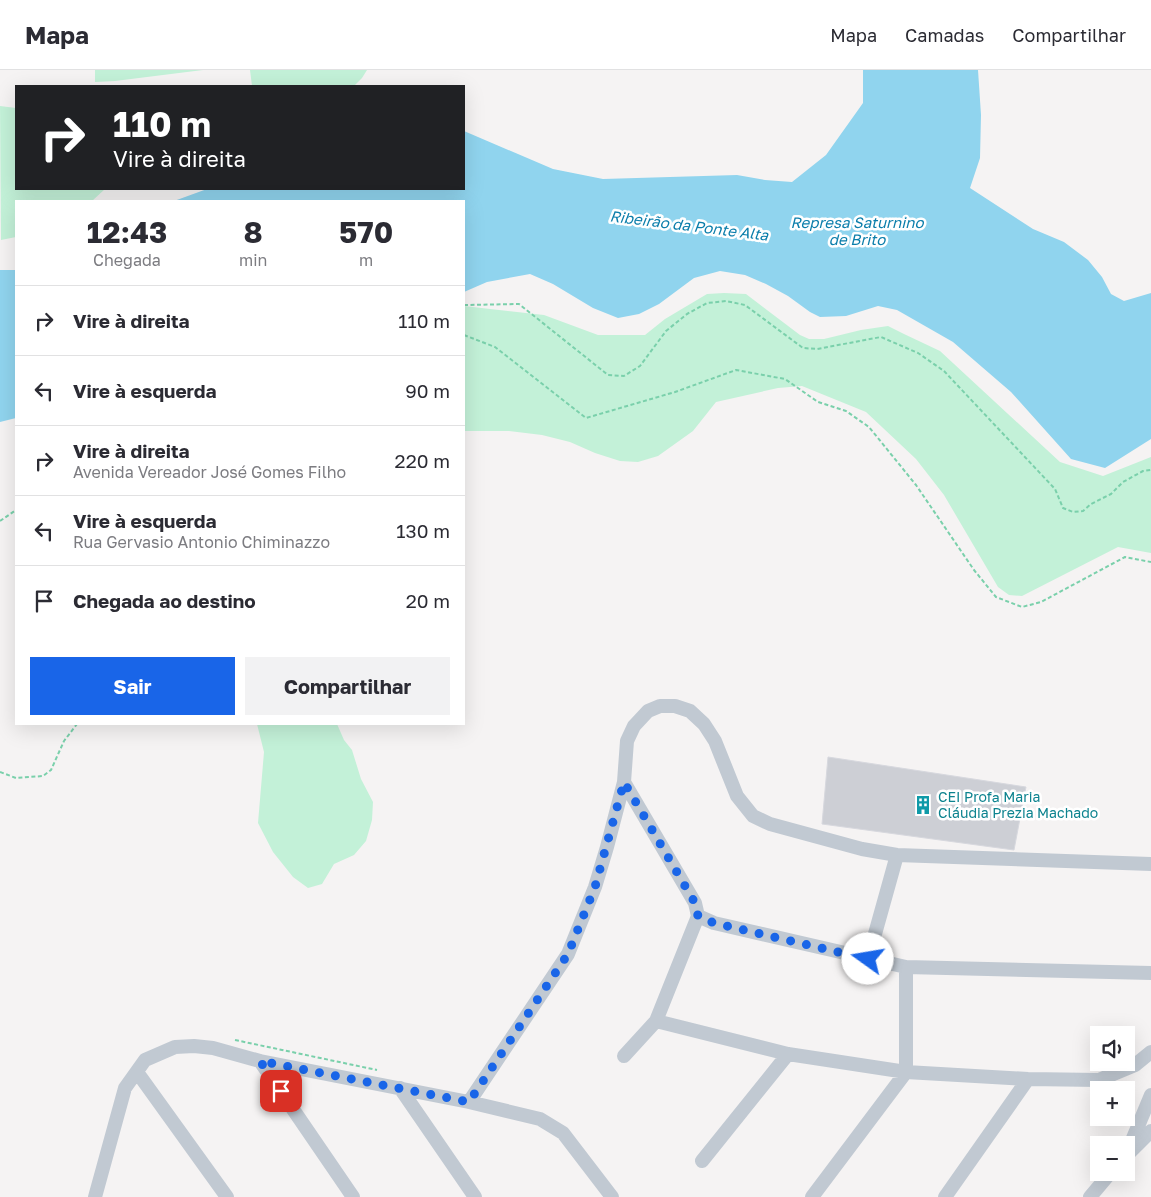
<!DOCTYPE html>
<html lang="pt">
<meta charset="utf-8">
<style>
body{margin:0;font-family:"Golos Text",sans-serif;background:#f2f2f3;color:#2b2b33;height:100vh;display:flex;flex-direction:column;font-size:19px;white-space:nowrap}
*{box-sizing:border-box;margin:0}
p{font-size:16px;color:#7c7c81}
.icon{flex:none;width:28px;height:28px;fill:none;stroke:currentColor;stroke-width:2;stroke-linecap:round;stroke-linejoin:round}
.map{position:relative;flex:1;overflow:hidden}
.panel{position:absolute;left:15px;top:130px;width:450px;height:525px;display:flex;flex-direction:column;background:#fff;border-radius:0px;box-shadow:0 5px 20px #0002}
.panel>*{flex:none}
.top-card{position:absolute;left:15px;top:15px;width:450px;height:105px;border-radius:0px;box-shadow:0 5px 20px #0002;background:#202124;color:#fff;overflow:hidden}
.tools{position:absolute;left:1090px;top:956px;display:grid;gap:10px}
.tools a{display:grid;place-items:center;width:45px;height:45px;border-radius:0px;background:#fff;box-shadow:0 5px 20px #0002;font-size:25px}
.pin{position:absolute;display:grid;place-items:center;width:42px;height:42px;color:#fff;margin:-21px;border-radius:10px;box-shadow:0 2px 8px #0006}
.me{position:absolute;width:55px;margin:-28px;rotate:283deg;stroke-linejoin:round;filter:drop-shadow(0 0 4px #0008)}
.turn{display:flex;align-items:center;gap:18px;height:105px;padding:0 15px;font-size:22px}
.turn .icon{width:65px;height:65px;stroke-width:2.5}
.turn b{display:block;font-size:35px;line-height:42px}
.eta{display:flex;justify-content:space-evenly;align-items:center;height:85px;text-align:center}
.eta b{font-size:30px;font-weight:700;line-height:35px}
.cta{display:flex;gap:10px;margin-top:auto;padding:10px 15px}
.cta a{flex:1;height:58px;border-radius:0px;background:#1965e8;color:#fff;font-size:20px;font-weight:700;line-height:58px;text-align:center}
.cta a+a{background:#f2f2f3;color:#2b2b33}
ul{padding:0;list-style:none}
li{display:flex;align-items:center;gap:15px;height:70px;padding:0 15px;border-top:1px solid #e1e1e2}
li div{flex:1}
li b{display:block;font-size:19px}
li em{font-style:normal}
header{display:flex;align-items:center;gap:30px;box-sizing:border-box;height:70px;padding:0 25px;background:#fff;border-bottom:1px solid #e1e1e2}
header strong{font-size:24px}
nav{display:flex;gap:28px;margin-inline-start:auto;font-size:18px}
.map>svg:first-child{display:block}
</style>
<header>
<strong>Mapa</strong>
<nav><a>Mapa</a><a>Camadas</a><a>Compartilhar</a></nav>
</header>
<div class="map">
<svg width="1151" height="1127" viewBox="0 0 1151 1127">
<rect width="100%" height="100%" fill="#f5f3f3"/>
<path fill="#c3f1d8" d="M95 0H203L115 11 95 12Z
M250 0H367L362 8 354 16H252Z
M0 36 16 38V119H105L92 131H16V167L1 170Z
M724 223 746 224 800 265 809 269H824L861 260 888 256 904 264 940 281 1060 392 1103 406 1151 387V483L1118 477 1022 526 1009 525 998 517 944 425 916 389 866 342 802 316 778 318 716 332 693 361 658 386 638 392 620 391 595 383 570 372 542 365 509 361H464V236L544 245 598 265H645L665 249 707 224Z
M257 654H337L344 670 352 680 361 709 373 732 372 750 366 771 354 785 334 794 322 814 308 818 293 807 273 782 258 753 264 682Z"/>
<path fill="#90d4ee" d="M863 0H978L981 45 980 88 970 118 1033 159 1064 172 1088 190 1102 207 1111 224 1124 231 1151 223V369L1105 398 1071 389 1011 322 953 272 897 240 878 236 846 246 820 247 810 242 788 226 766 214 745 205 720 201 694 208 659 234 639 244 618 248 593 238 553 214 530 204 487 212 464 222V131H174L207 119H464V61L553 99 603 109 737 105 765 110 792 112 826 85 863 33Z
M0 200H16V348L0 352Z"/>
<path fill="#cdcfd5" stroke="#d7d8de" d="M828 687 1026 717 1014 780 822 754Z"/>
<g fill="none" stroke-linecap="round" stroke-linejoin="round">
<path stroke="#7ad0ab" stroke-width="2" stroke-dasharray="4 2.5" stroke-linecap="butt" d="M464 235 519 234 608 305 624 306 640 296 666 261 687 244 707 233 726 231 745 235 803 278 817 279 881 267 918 283 944 301 1055 419 1063 438 1073 442 1083 441 1091 434 1111 424 1123 412 1143 401 1151 400
M464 265 495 277 586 348 675 322 736 300 785 309 818 332 846 341 869 357 916 415 974 500 996 527 1022 537 1041 532 1125 487 1151 492
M0 451 16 440
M0 702 16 708 43 706 51 700 64 671 77 654
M235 970 377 1000"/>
<path stroke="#c1c9d2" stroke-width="14" d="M624 712 695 833 698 846 714 853 906 897 1151 903
M868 889 897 785
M656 951 788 984 906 1002 1028 1009 1099 1010 1135 995 1151 982
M624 986 656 951 698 846
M260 991 353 1127
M137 1002 227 1127
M400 1018 475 1127
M469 1032 568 884 595 817 607 777 624 712 627 671 634 656 648 641 660 636H675L690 641 704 654 715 671 737 726 753 746 770 754 862 779 897 785 1151 794
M1130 1082 1151 1061
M1126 1085 1151 1025
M702 1091 788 984
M95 1127 125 1018 145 990 175 977 194 976 213 978 260 991 469 1032 540 1049 563 1063 612 1127
M812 1127 906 1002V897
M945 1127 1028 1009
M1090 1127 1111 1102"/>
</g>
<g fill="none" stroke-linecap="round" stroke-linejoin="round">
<path stroke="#1965e8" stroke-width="9" stroke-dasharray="0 16.2" d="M281 1021 260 991 469 1032 568 884 595 817 624 712 695 833 698 846 714 853 868 889"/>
</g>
<defs>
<g id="building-bare" transform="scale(1.5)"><path d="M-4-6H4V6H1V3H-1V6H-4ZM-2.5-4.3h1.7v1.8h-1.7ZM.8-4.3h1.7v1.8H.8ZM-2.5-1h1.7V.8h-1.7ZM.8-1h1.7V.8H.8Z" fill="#0f9aa8" stroke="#fff" stroke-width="2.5" paint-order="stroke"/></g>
</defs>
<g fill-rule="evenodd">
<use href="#building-bare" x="923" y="735"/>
</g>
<g text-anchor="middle" stroke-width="5" stroke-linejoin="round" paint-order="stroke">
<g font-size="14" fill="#0d838f" stroke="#fff" text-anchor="start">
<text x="938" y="732">CEI Profª Maria<tspan x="938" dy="16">Cláudia Prezia Machado</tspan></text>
</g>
<g font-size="15" font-style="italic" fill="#0b7eab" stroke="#fff">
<text x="857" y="158">Represa Saturnino<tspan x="857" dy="17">de Brito</tspan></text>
<text transform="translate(689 156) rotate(7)" y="5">Ribeirão da Ponte Alta</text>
</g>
</g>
</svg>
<div class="tools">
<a><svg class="icon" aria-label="sound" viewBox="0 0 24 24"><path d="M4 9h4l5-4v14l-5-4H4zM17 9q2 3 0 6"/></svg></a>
<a>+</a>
<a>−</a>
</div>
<div class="pin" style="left:281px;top:1021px;background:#d93025"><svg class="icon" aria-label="arrive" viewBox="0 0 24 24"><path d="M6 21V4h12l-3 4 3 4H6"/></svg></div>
<svg class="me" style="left:868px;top:889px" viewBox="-20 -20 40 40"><circle r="19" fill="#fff"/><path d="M0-13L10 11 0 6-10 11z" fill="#1965e8"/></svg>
<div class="top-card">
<div class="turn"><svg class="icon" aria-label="right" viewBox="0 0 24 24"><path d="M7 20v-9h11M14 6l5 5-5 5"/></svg><div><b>110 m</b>Vire à direita</div></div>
</div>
<section class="panel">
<div class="eta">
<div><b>12:43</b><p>Chegada</p></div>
<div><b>8</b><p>min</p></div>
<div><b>570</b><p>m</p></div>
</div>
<ul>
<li><svg class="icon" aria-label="right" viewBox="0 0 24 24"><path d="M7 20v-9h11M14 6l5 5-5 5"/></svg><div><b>Vire à direita</b></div><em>110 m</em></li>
<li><svg class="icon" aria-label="left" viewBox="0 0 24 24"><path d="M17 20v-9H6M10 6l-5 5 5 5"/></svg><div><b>Vire à esquerda</b></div><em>90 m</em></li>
<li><svg class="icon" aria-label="right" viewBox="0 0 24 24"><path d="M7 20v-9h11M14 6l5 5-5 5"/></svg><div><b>Vire à direita</b><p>Avenida Vereador José Gomes Filho</p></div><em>220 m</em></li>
<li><svg class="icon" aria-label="left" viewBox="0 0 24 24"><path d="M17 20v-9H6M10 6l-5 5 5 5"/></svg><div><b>Vire à esquerda</b><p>Rua Gervasio Antonio Chiminazzo</p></div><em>130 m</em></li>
<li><svg class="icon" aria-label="arrive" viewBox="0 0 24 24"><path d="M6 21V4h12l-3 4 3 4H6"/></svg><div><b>Chegada ao destino</b></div><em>20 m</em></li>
</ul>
<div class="cta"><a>Sair</a><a>Compartilhar</a></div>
</section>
</div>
